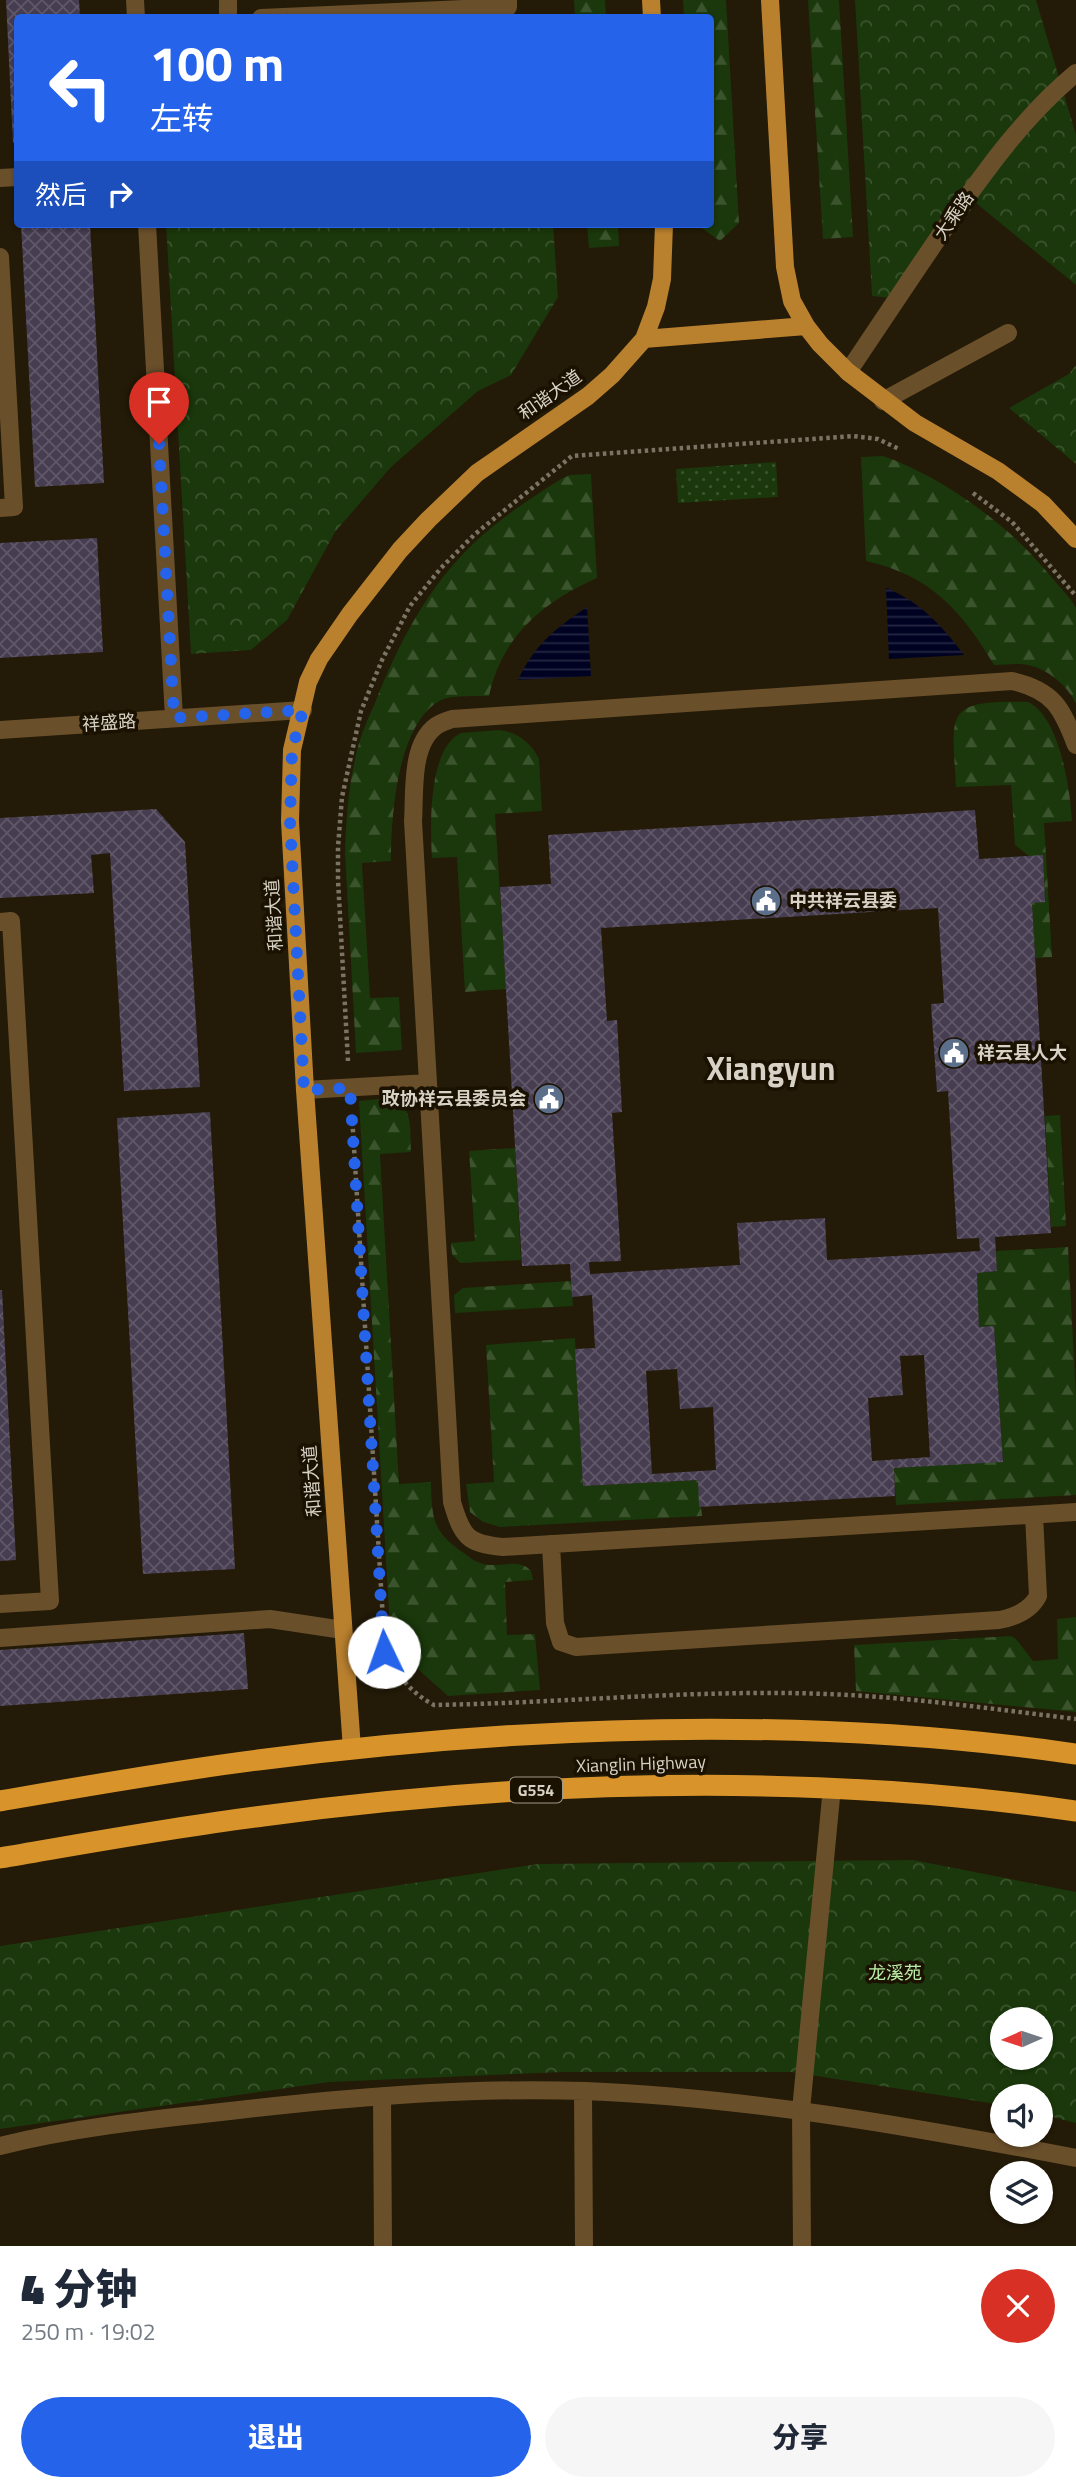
<!DOCTYPE html>
<html lang="zh">
<meta charset="utf-8">
<style>
body{margin:0;font-family:"Titillium Web","Noto Sans SC",sans-serif;background:#f6f6f7;color:#1f2937;height:100vh;display:flex;flex-direction:column;font-size:26px;white-space:nowrap}
*{box-sizing:border-box;margin:0}
p{font-size:23px;color:#747a83}
.icon{flex:none;width:38px;height:38px;fill:none;stroke:currentColor;stroke-width:2;stroke-linecap:round;stroke-linejoin:round}
.map{position:relative;height:2246px;overflow:hidden}
.drawer{display:flex;flex-direction:column;background:#fff;flex:1}
.drawer>*{flex:none}
.banner{position:absolute;left:14px;top:14px;width:700px;height:214px;border-radius:7px;box-shadow:0 2px 5px #0004;background:#2563eb;color:#fff;overflow:hidden}
.needle{width:46px;rotate:267deg}
.buttons{position:absolute;left:990px;top:2007px;display:grid;gap:14px}
.buttons a{display:grid;place-items:center;width:63px;height:63px;border-radius:50%;background:#fff;box-shadow:0 2px 5px #0004;font-size:35px}
.pin{position:absolute;display:grid;place-items:center;width:60px;height:60px;color:#fff;margin:-72px -30px;border-radius:50% 50% 50% 0;rotate:-45deg;box-shadow:0 0 7px #0007}
.pin .icon{rotate:45deg}
.me{position:absolute;width:77px;margin:-38px;rotate:357deg;stroke-linejoin:round;filter:drop-shadow(0 0 5px #0008)}
.turn{display:flex;align-items:center;gap:24px;height:147px;padding:0 21px;font-size:32px}
.turn .icon{width:91px;height:91px;stroke-width:2.5}
.turn b{display:block;font-size:49px;line-height:60px}
.then{display:flex;align-items:center;height:66px;padding:0 21px;background:#0003;gap:14px;font-size:26px}
.round{display:grid;place-items:center;flex:none;width:74px;height:74px;border-radius:37px;background:#f6f6f7}
.head{display:flex;align-items:center;justify-content:space-between;height:119px;padding:0 21px}
h1{font-size:42px;font-weight:800;line-height:52px}
.cta{display:flex;gap:14px;margin-top:auto;padding:14px 21px}
.cta a{flex:1;height:80px;border-radius:42px;background:#2563eb;color:#fff;font-size:28px;font-weight:800;line-height:80px;text-align:center}
.cta a+a{background:#f6f6f7;color:#1f2937}
.map>svg:first-child{display:block}
</style>
<div class="map">
<svg width="1076" height="2246" viewBox="0 0 1076 2246">
<defs>
<pattern id="grass-dots" width="8" height="8" patternUnits="userSpaceOnUse" patternTransform="scale(1.75)"><rect width="8" height="8" fill="#1a380b"/><path d="M2 2h.1M6 6h.1" fill="none" stroke="#3b542d" stroke-width="1.8" stroke-linecap="round"/></pattern>
<pattern id="forest-firs" width="22" height="20" patternUnits="userSpaceOnUse" patternTransform="scale(1.75)"><rect width="22" height="20" fill="#1a380b"/><path d="M5 1l3.5 6h-7zM16 11l3.5 6h-7z" fill="#3b542d"/></pattern>
<pattern id="park-crowns" width="20" height="18" patternUnits="userSpaceOnUse" patternTransform="scale(1.75)"><rect width="20" height="18" fill="#1a380b"/><path d="M2 6a3 3 0 1 1 6 0M12 15a3 3 0 1 1 6 0" fill="none" stroke="#3b542d"/></pattern>
<pattern id="water-rules" width="6" height="5" patternUnits="userSpaceOnUse" patternTransform="scale(1.75)"><rect width="6" height="5" fill="#000222"/><path d="M0 2.5h6" fill="none" stroke="#242641"/></pattern>
<pattern id="building-cross-hatch" width="8" height="8" patternUnits="userSpaceOnUse" patternTransform="scale(1.75)"><rect width="8" height="8" fill="#463d51"/><path d="M0 0l8 8M0 8l8-8" fill="none" stroke="#605869"/></pattern>
</defs>
<rect width="100%" height="100%" fill="#231a07"/>
<path fill="url(#grass-dots)" d="M776 462 778 497 678 503 676 469Z"/>
<path fill="url(#forest-firs)" d="M574 0H605L606 17H575Z
M683 0H726L739 223 720 241 696 224H710V18L684 17Z
M808 0H839L853 237 823 239Z
M587 224H618L619 246 589 248Z
M883 456C935 474 993 514 1031 554 1045 569 1058 585 1071 600L1076 608V704C1068 686 1048 669 1028 665 1018 663 1004 665 994 665 962 611 930 575 866 561L861 457Z
M591 474 597 578C543 602 502 636 489 696 478 696 450 695 441 700 397 723 391 817 391 861L362 863 370 998 399 997 402 1050 356 1053 345 853C346 816 349 779 359 743 363 729 369 716 375 703 398 644 428 586 475 542 502 517 531 498 561 479L570 475Z
M1028 702C1060 717 1070 789 1072 821L1044 823 1052 957 1035 958 1032 903 1045 901 1043 856 1030 857 1015 845 1011 785 956 787C952 712 943 700 1028 702Z
M500 730C517 732 532 743 539 759L542 811 495 814 506 989 465 992 457 857 432 858C430 826 428 748 461 733Z
M389 1098C414 1102 410 1132 411 1152L380 1154 399 1484 431 1482C432 1518 432 1532 464 1553 471 1559 479 1564 489 1565 504 1566 520 1559 531 1571L533 1580 505 1582 507 1635 535 1634 540 1690 448 1696 391 1645 359 1101Z
M1060 1115 1066 1226 1051 1227 1045 1116Z
M515 1148 521 1260 460 1263 452 1254 451 1243 475 1241 469 1151Z
M1068 1247 1076 1396V1495L896 1505 894 1468 1003 1461 994 1326 979 1327 977 1273 997 1271 996 1251Z
M571 1281 573 1306 455 1313 454 1295 463 1288Z
M575 1338 583 1486 698 1480 702 1516 500 1527 483 1522 470 1512 466 1484 494 1482 486 1345Z
M1076 1617V1712L856 1691 854 1645 1011 1636 1016 1639 1033 1661 1058 1659 1057 1619Z"/>
<path fill="url(#park-crowns)" fill-rule="evenodd" d="M855 0H1036L1076 135V285L976 203 901 299 872 296Z
M166 224H553L558 297 511 375 478 391 391 467 335 532 287 620 251 650 191 654Z
M1076 365V464L1009 408 1069 374Z
M913 1860 1076 1892V2123L1041 2114V2096H1003V2105L791 2072H563L329 2082 0 2129V1946L538 1864ZM1003 2020H1041V2058H1003Z"/>
<path fill="url(#water-rules)" d="M886 588C921 602 942 626 964 655L889 659Z
M587 607 591 676 518 680C535 644 555 629 587 607Z"/>
<path fill="url(#building-cross-hatch)" fill-rule="evenodd" d="M6 0H79L80 18H18V143H13Z
M21 224H90L104 483 35 487Z
M97 538 103 652 0 658V543Z
M156 809 185 842 200 1087 124 1091 110 853 91 855 94 893 0 898V818Z
M975 810 979 859 1043 855 1045 902 1032 903 1051 1233 995 1237 997 1271 977 1273 979 1327 994 1326 1003 1462 894 1468 895 1496 699 1507 698 1480 583 1486 575 1349 595 1348 592 1295 572 1297 570 1264 522 1266 500 887 551 884 548 835ZM938 908 944 1003 931 1004 937 1092 948 1091 957 1239 979 1238 980 1251 827 1260 825 1218 737 1223 740 1265 590 1274 589 1262 621 1261 612 1113 622 1112 617 1020 607 1021 601 928ZM924 1355 930 1457 872 1461 868 1398 903 1395 900 1356ZM677 1369 680 1409 713 1407 716 1470 652 1474 646 1371Z
M210 1112 235 1569 143 1574 117 1118Z
M0 1290H2L16 1560 0 1561Z
M244 1633 248 1689 0 1706V1650Z"/>
<g fill="none" stroke-linecap="round" stroke-linejoin="round">
<path stroke="#7b7363" stroke-width="4.5" stroke-dasharray="3.5 3.5" stroke-linecap="butt" d="M973 493 1012 522 1076 596
M348 1061 338 880V847L342 797 361 711 382 660 410 606 441 568 475 534 572 456 853 436 878 439 899 449
M352 1115 385 1652C396 1674 411 1693 434 1705 565 1703 696 1689 827 1694 910 1697 993 1709 1076 1719"/>
<path stroke="#6a4f2b" stroke-width="18" d="M135 0 136 18
M228 0V18
M261 18 508 7V0
M0 178 18 177
M147 224 174 718
M0 257 14 507 0 508
M848 372C881 323 914 273 947 225 986 170 1024 116 1076 73
M883 401 1008 333
M0 730 303 710
M1076 745C1062 708 1053 690 1012 681L452 719C447 721 440 723 436 726 410 745 415 793 413 821L452 1502C462 1536 467 1544 503 1547L1076 1512
M0 922 11 921 50 1601 0 1604
M305 1090 428 1083
M551 1544 555 1623 561 1642 576 1647 999 1620C1015 1617 1030 1611 1038 1596L1034 1515
M0 1638 270 1619 343 1630
M583 2091 584 2246
M382 2096 383 2246
M0 2146C72 2128 147 2120 221 2112 340 2098 465 2087 585 2091 751 2098 914 2127 1076 2158
M802 2246 801 2110 832 1787"/>
<path stroke="#b9802e" stroke-width="18" d="M651 0 652 18
M770 0 785 267 792 301 806 326 820 344 848 372 915 423 998 471 1043 504 1076 539
M644 339 806 326
M352 1749 305 1090 290 821 292 750 308 682 319 659 350 614 400 550 428 520 477 473 588 396 612 375 644 339 656 307 662 279 664 224"/>
<path stroke="#d8942b" stroke-width="21" d="M0 1801C86 1786 171 1771 258 1760 529 1725 805 1715 1076 1754
M0 1858C88 1843 175 1827 263 1816 533 1780 806 1772 1076 1811"/>
</g>
<g fill="none" stroke-linecap="round" stroke-linejoin="round">
<path stroke="#2563eb" stroke-width="12" stroke-dasharray="0 21.6" d="M159 444 174 718 303 710 292 750 290 821 304 1090 350 1088 384 1652"/>
</g>
<defs>
<g id="civic-disc" transform="scale(1.575)"><circle r="9.5" fill="#5c6f8a" stroke="#1a1101"/><path d="M-.6-6.5H3V-4.5H.6V-3L4-1V1h2V6H-6V1h2V-1L-.6-3ZM-1.2 2.5V6h2.4V2.5Z" fill="#fff"/></g>
</defs>
<g fill-rule="evenodd">
<use href="#civic-disc" x="766" y="901"/>
<use href="#civic-disc" x="954" y="1053"/>
<use href="#civic-disc" x="549" y="1099"/>
</g>
<g text-anchor="middle" stroke-width="7" stroke-linejoin="round" paint-order="stroke">
<rect fill="#1a1101" stroke="#9f988b" stroke-width="2" x="510" y="1777.5" width="52" height="25" rx="5"/>
<g font-size="16" font-weight="bold" fill="#d8d2c6">
<text x="536" y="1796">G554</text>
</g>
<g font-size="18" fill="#d8d2c6" stroke="#1a1101">
<text transform="translate(954 216) rotate(-55)" y="6">大乘路</text>
<text transform="translate(550 395) rotate(-35)" y="6">和谐大道</text>
<text transform="translate(109 723) rotate(-4)" y="6">祥盛路</text>
<text transform="translate(274 915) rotate(-93)" y="6">和谐大道</text>
<text transform="translate(312 1481) rotate(-94)" y="6">和谐大道</text>
<text transform="translate(641 1764) rotate(-2)" y="6">Xianglin Highway</text>
</g>
<g font-size="18" font-weight="bold" fill="#d8d2c6" stroke="#1a1101" text-anchor="start">
<text x="789" y="907">中共祥云县委</text>
<text x="977" y="1059">祥云县人大</text>
<text x="526" y="1105" text-anchor="end">政协祥云县委员会</text>
</g>
<g font-size="18" fill="#bbefa7" stroke="#1a1101">
<text x="895" y="1979">龙溪苑</text>
</g>
<g font-size="32" font-weight="bold" fill="#d8d2c6" stroke="#1a1101">
<text x="771" y="1080">Xiangyun</text>
</g>
</g>
</svg>
<div class="buttons">
<a><svg class="needle" viewBox="-14 -14 28 28"><path d="M0-13l5 13h-10z" fill="#e53935"/><path d="M0 13l5-13h-10z" fill="#747a83"/></svg></a>
<a><svg class="icon" aria-label="sound" viewBox="0 0 24 24"><path d="M4 9h4l5-4v14l-5-4H4zM17 9q2 3 0 6"/></svg></a>
<a><svg class="icon" aria-label="layers" viewBox="0 0 24 24"><path d="M12 4l9 5-9 5-9-5zM3 14l9 5 9-5"/></svg></a>
</div>
<div class="pin" style="left:159px;top:444px;background:#d93025"><svg class="icon" aria-label="arrive" viewBox="0 0 24 24"><path d="M6 21V4h12l-3 4 3 4H6"/></svg></div>
<svg class="me" style="left:384px;top:1652px" viewBox="-20 -20 40 40"><circle r="19" fill="#fff"/><path d="M0-13L10 11 0 6-10 11z" fill="#2563eb"/></svg>
<div class="banner">
<div class="turn"><svg class="icon" aria-label="left" viewBox="0 0 24 24"><path d="M17 20v-9H6M10 6l-5 5 5 5"/></svg><div><b>100 m</b>左转</div></div>
<div class="then">然后<svg class="icon" aria-label="right" viewBox="0 0 24 24"><path d="M7 20v-9h11M14 6l5 5-5 5"/></svg></div>
</div>
</div>
<section class="drawer">
<div class="head"><div><h1>4 分钟</h1><p>250 m · 19:02</p></div><a class="round" style="background:#d93025;color:#fff"><svg class="icon" aria-label="close" viewBox="0 0 24 24"><path d="M6 6l12 12M18 6L6 18"/></svg></a></div>
<div class="cta"><a>退出</a><a>分享</a></div>
</section>
